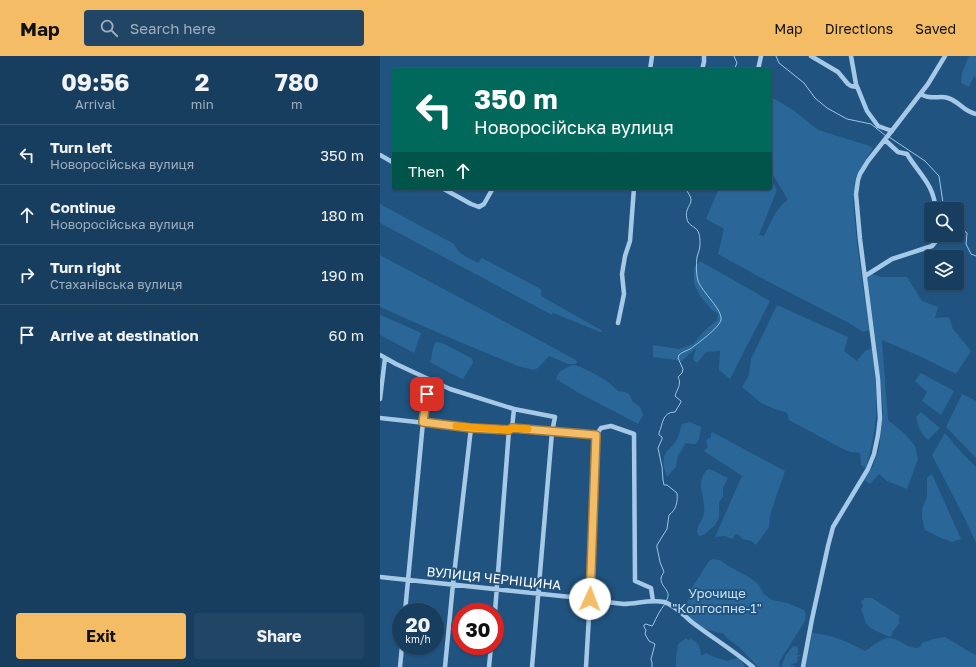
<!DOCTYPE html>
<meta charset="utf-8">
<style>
body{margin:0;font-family:"Golos Text",sans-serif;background:#214565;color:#f1f3f6;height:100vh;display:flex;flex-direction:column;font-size:15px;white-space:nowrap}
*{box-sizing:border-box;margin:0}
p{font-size:13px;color:#9faebd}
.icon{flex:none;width:22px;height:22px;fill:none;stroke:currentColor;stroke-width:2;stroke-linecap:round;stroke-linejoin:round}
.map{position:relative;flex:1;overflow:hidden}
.details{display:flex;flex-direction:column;background:#183e5f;width:380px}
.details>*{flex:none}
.hud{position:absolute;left:12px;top:12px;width:380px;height:122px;border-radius:4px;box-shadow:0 1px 3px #0004,0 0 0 1px #365774;background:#00695c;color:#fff;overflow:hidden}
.fabs{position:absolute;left:544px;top:146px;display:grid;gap:8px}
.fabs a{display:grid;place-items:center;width:40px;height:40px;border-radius:4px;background:#183e5f;box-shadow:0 1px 3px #0004,0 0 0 1px #365774;font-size:20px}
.speed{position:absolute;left:12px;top:547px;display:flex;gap:8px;font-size:20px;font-weight:700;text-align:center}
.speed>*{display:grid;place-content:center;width:52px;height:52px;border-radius:50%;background:#183e5f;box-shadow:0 1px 3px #0004,0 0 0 1px #365774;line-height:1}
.speed small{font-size:10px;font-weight:400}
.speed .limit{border:6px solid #d22;background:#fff;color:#111}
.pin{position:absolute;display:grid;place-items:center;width:34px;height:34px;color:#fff;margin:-17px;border-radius:8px;box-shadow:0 2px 6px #0006}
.me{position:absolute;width:44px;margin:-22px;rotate:2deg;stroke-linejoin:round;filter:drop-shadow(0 0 3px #0008)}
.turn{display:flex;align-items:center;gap:14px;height:84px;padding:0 16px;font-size:18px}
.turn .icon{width:52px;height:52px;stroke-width:2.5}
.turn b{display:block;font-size:28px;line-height:34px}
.then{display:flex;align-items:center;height:38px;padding:0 16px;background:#0003;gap:8px;font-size:15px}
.eta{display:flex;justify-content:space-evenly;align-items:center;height:68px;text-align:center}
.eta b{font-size:24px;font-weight:700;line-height:28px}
.cta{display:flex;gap:8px;margin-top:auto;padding:8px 16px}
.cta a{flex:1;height:46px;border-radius:4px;background:#f4bd65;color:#111;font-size:16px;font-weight:700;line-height:46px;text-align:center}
.cta a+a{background:#214565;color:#f1f3f6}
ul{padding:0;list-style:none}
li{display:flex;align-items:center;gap:12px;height:60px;padding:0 16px;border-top:1px solid #365774}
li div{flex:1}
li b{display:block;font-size:15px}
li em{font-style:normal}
header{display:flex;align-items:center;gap:24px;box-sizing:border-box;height:56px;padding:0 20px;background:#f4bd65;color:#111}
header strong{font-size:19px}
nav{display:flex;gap:22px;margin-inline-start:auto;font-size:14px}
.search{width:280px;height:36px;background:#214565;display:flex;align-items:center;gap:10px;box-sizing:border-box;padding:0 14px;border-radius:4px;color:#9faebd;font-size:15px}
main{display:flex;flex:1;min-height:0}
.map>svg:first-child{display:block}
</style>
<header>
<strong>Map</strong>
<div class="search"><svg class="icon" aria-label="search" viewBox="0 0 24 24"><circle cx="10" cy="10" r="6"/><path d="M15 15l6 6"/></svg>Search here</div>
<nav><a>Map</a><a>Directions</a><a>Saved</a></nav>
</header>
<main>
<section class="details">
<div class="eta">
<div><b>09:56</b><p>Arrival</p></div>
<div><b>2</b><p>min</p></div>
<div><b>780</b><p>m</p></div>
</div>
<ul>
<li><svg class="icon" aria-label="left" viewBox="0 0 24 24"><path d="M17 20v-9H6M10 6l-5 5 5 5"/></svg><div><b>Turn left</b><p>Новоросійська вулиця</p></div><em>350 m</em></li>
<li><svg class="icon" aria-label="ahead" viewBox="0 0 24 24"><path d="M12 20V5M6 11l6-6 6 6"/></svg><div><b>Continue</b><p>Новоросійська вулиця</p></div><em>180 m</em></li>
<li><svg class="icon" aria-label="right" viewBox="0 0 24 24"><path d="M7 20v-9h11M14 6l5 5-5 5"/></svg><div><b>Turn right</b><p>Стаханівська вулиця</p></div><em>190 m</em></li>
<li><svg class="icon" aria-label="arrive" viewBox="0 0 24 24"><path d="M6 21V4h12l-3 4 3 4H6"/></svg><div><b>Arrive at destination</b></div><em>60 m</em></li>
</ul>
<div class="cta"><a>Exit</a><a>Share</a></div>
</section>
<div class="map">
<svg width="596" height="611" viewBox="0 0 596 611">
<rect width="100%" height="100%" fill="#20537f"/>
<path fill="#2a6697" d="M589 0H596V22L594 20 589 31 581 27 582 17Z
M390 42H393L413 54 438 74 487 89 493 92 486 103 475 123 473 144 477 187 489 274 483 276 467 266 385 224 338 198 344 173 326 163 339 132H390V123L397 134 379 179 384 180C390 168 396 151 408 144L390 114Z
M0 148 74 188C79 199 88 201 98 207L102 202 161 233V240L221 274 222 276H220L173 257 172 259 0 167Z
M0 199 172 291 196 304 197 306 196 308H188L169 300 158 312 153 314 138 310 70 282 0 251Z
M320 205 390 245 350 323 339 314 340 295 326 296 317 307 313 304 316 292 307 300 302 305 273 301V289L299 293 313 288 323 276 337 264 338 258 331 253 320 240 314 228V212Z
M492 218 502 221H527L542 245 558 251 555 262 569 261 573 273 591 295 576 318 537 299 502 284 508 364 525 378 535 390 538 403 527 433 507 425 499 418 490 428 484 424 493 410 499 392 503 356 496 287 487 221Z
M397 249 468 281 464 295 477 305 485 295 492 292C494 315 498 338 496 360 495 378 490 395 486 412L481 409 480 397 471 396 463 393 409 364 407 357 395 353 381 347 362 331 369 319 371 303Z
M0 259 26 270 41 277 34 297 0 279Z
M56 286C67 287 81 298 92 302L93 307 83 323 74 319 50 306C53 299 51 293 56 286Z
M195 309C209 314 228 324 238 335L245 336 249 338 253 346 259 350 261 353 263 359 258 368 199 337 176 323C177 315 188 310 195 309Z
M541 317 574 335 561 359 542 345 547 336 535 325Z
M582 338 596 345V402L566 371Z
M541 356 560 372 548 384C540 377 539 372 536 361Z
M310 366 321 371 319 383 316 388H312L306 387 298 400 296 411 287 421C285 415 282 408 284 401 285 396 290 392 293 389 298 384 300 374 302 368Z
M332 376 405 415 390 459 389 471 376 489 371 485 362 483 358 478 355 479 352 483 345 480 335 481 362 420 324 395 328 391 326 384 331 381V377Z
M565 377 581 396 596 411V487L586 465 552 399Z
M328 413 332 414 348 422 343 432V441L339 446V462L335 469 325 478 320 480 318 479C315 469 323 466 324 457 325 450 323 443 322 436 319 430 322 417 328 413Z
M552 418 581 483 572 486 561 482 545 474 542 462V453L547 441V422Z
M333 503 340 504 347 509 369 521 378 528 384 538 392 544 407 547 424 554 426 558 425 565 399 606 400 609 398 611H378L359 591 348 583 343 577C334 577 315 570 309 561 308 559 306 555 305 553L312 531 313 530 329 505Z
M485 542H492L520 560 518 564 520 567 513 575 512 579 510 581C503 578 489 573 486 567 484 563 484 558 481 554L483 550 481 546Z
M432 577C451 578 468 586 485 595 493 590 501 582 510 582 520 582 529 595 540 591L542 587 553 583 565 581 590 596 596 599V611H425Z
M306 582 308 584 311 583C321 589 319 588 321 599H323L326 597 329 599 347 605 358 602 363 607 365 611H296V602L298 588Z
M413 590 418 591V597L417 599H420L417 602 418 604 416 607 411 608V609L415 610 416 611H401L406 599Z"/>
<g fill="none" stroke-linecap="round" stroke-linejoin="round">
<path stroke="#98c6e9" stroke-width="1" d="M396 0 399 7 424 27 435 42 447 52 467 63 491 68 506 80
M354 14 357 7 354 0
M509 81 545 105 559 120 563 147 565 153
M577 169 587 177 586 188 591 198 596 200
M286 545C293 535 281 532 281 523 281 520 283 518 284 516L280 506 278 496 277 492V489L287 473 289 459C296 454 298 446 297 437L287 429H284L283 424 282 411 278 392 282 383V381L279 379V377C283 368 282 356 295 356L301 346V345L296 341 295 340C297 333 302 328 298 321L302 317 303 313 298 302 299 299C302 296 306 295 310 293 317 288 339 272 341 264 343 254 322 236 318 225 316 218 316 208 317 201 318 197 320 193 320 189 320 183 320 175 315 172 311 169 308 168 307 163 304 153 312 149 311 143 310 139 307 135 305 132
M272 611V607L271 603 275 588 269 585 265 578 266 574 264 571V569L266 568 272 570 273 569C276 562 280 554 285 548"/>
<path stroke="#a5c9e7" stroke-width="4.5" d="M431 0 458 16 468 28 471 30 477 31
M471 0 476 28 487 55 498 70 512 75
M270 14 272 0
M322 14 324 6V0
M378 14 381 0
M540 38C543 39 546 41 549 41 556 42 562 40 568 42 580 46 583 55 596 58
M505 84 518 96 527 98C534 110 544 120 550 132 553 138 555 146 556 153
M0 99 14 107
M62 132 91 148 99 151 104 148 113 132
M485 220 512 203 552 190 557 184 558 179
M238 267 244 238 242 218 245 200 250 185 254 132
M0 299 16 308 70 333 134 353 175 361 172 376 152 611
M0 343 5 302
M0 362 91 372 129 374
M132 372 216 379 221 372 231 370 254 378 255 525 271 532 273 545
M0 521 210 543C221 545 233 547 244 548 257 548 270 543 284 546 295 549 304 560 313 567 333 582 354 595 373 611
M25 556 43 366 49 324
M115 556 129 374 132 372 134 353
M20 611 22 590
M65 611 73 528 91 372
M109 611 111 590
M206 611 210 543 216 379
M423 611 432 563 448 490 453 471 488 413 494 398 498 379 500 362 498 323 480 183 476 138 478 124 480 118 488 105 514 72 548 28 565 0"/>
</g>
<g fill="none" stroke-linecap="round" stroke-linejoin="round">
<g stroke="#9f7b42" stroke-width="10">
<path id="route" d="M47 338 43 366 91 372 129 374 132 372 216 379 210 543"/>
</g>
<use href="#route" stroke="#f4bd65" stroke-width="7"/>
<path stroke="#f59e0b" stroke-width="7" d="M76 370 129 374 132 372 148 373"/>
</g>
<g text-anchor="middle" stroke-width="4" stroke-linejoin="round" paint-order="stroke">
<g font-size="13" fill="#fff" stroke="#20537f">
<text transform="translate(114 522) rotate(6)" y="5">ВУЛИЦЯ ЧЕРНІЦИНА</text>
</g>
<g font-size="13" fill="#c8e1f6" stroke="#20537f">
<text x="337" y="542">Урочище<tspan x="337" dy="15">"Колгоспне-1"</tspan></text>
</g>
</g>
</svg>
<div class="fabs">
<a><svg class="icon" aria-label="search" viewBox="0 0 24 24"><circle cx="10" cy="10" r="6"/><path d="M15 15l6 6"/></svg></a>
<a><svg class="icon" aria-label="layers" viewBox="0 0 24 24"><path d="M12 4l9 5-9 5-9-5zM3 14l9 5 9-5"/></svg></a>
</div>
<div class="speed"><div>20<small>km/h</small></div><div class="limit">30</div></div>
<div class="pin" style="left:47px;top:338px;background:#d93025"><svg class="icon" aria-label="arrive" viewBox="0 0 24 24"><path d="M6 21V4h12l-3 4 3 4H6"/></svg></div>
<svg class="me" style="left:210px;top:543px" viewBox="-20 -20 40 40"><circle r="19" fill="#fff"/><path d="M0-13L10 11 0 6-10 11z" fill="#f4bd65"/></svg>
<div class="hud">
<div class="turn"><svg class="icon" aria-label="left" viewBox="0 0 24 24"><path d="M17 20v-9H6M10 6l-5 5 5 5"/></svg><div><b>350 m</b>Новоросійська вулиця</div></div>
<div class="then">Then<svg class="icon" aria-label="ahead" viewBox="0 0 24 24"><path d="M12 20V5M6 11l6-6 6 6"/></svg></div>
</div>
</div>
</main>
